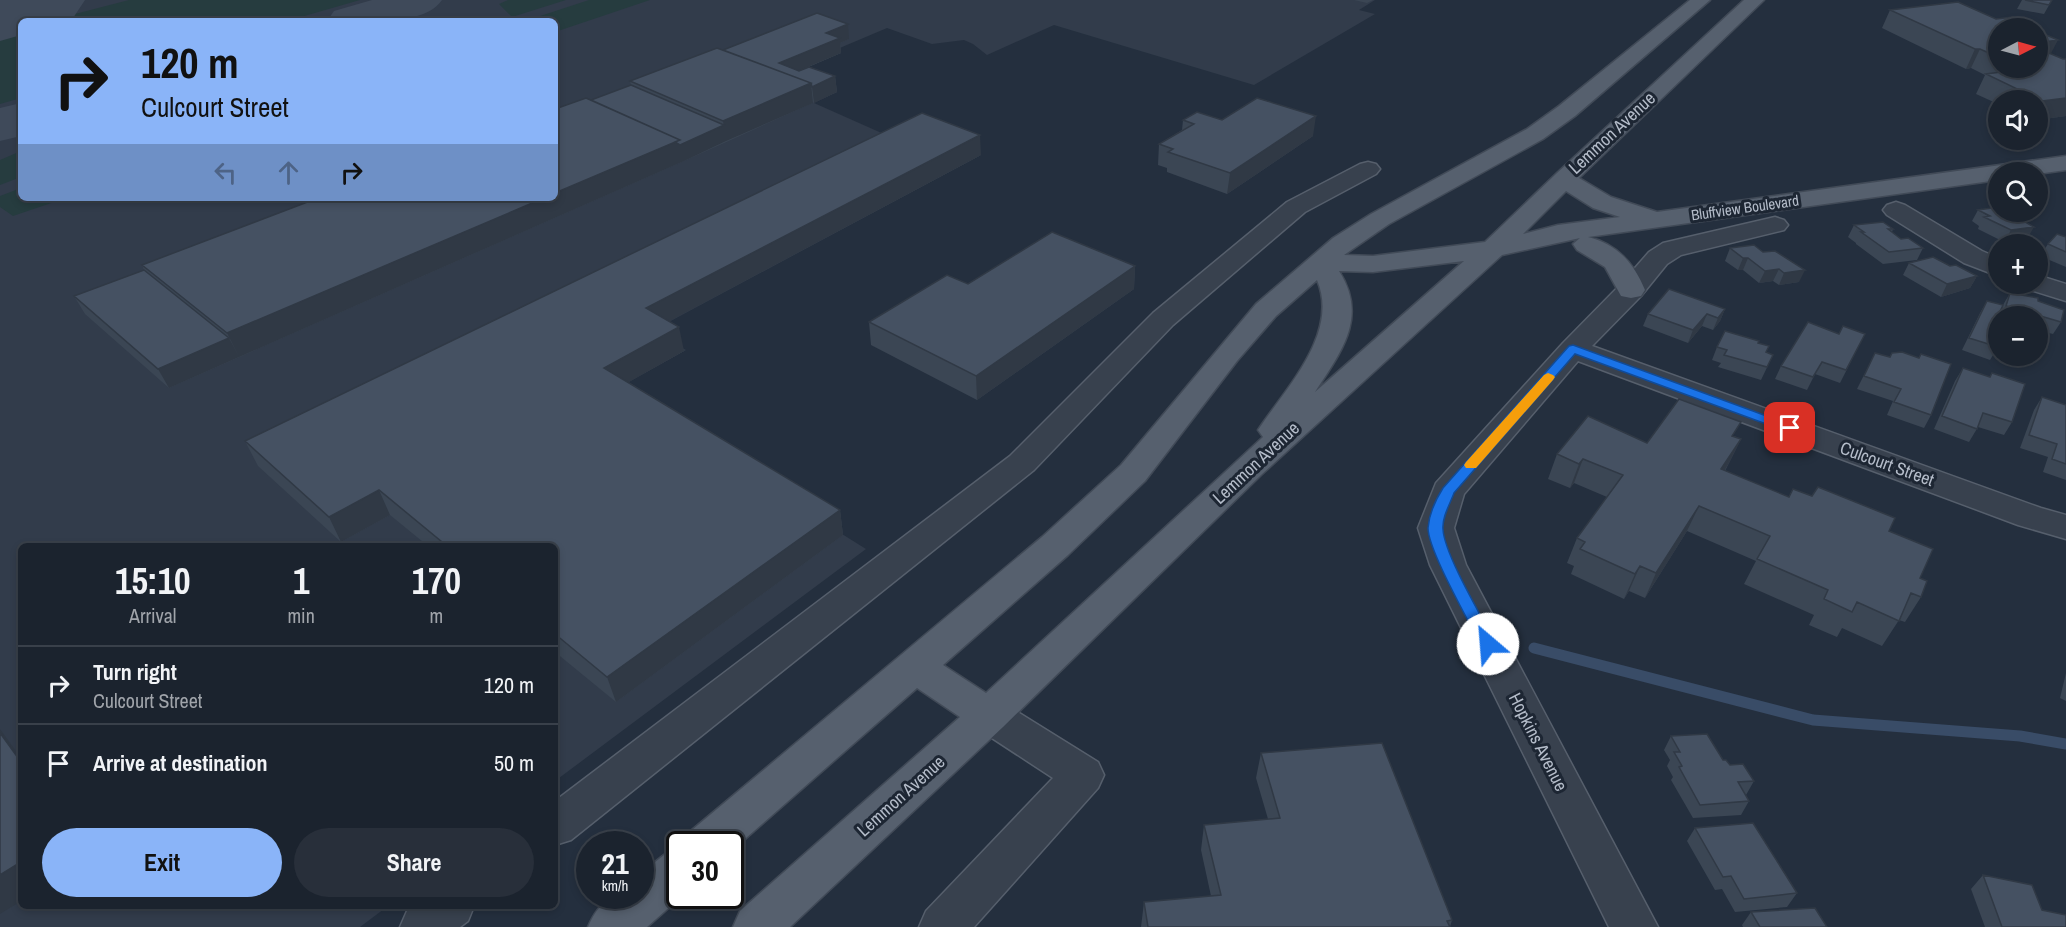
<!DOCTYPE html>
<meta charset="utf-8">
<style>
body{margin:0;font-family:"Archivo Narrow",sans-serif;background:#282f3a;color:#f1f3f6;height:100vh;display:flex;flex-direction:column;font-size:22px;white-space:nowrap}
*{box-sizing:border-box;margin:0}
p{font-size:20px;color:#a0a4aa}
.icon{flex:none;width:33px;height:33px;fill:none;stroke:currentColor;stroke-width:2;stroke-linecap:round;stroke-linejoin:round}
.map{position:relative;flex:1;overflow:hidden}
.sheet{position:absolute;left:18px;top:543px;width:540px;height:366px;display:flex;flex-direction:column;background:#1b232e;border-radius:9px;box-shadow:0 3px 9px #0003,0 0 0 2px #39404a}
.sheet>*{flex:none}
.top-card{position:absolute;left:18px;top:18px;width:540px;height:183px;border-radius:9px;box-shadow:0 3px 9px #0003,0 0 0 2px #39404a;background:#8ab4f8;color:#111;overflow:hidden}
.needle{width:39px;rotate:84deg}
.controls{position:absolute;left:1988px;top:18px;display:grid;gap:12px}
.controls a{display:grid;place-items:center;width:60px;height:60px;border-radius:50%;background:#1b232e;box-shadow:0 3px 9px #0003,0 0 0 2px #39404a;font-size:30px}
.speed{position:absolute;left:576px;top:831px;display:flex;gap:12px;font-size:30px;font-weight:700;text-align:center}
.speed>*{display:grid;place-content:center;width:78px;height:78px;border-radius:50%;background:#1b232e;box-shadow:0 3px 9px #0003,0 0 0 2px #39404a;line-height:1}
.speed small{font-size:15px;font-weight:400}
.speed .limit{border:3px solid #111;border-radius:9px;background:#fff;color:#111}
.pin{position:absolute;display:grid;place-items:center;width:51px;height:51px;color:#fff;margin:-26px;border-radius:12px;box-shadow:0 3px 9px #0006}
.me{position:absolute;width:66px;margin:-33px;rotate:333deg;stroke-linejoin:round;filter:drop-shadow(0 0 4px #0008)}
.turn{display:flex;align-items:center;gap:21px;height:126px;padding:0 24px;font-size:27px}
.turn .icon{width:78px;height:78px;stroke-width:2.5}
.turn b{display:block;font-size:42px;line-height:51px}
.lanes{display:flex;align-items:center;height:57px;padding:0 24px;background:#0003;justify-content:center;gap:30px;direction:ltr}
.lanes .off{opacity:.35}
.eta{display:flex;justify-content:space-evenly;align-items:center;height:102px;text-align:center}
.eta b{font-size:36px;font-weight:700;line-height:42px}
.cta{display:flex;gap:12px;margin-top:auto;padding:12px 24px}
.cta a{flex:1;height:69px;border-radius:36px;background:#8ab4f8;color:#111;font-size:24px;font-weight:700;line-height:69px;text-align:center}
.cta a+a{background:#282f3a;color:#f1f3f6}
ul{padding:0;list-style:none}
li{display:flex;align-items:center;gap:18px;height:78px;padding:0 24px;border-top:2px solid #39404a}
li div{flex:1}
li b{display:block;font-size:22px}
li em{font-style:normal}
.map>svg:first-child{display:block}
</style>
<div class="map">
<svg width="2066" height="927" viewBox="0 0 2066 927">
<rect width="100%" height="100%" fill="#242f3e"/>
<path fill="#323c4b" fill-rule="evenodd" d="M0 0H1375L1359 10 1375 14 1254 85 1054 25 987 55 973 44 964 40 932 44 887 28 835 50 841 53 782 78 811 82 837 92 814 103 886 135 923 133 981 155 652 331 686 350 613 391 866 549 555 781V546H21V906H388L360 927H0ZM21 21H555V198H21Z"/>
<path fill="#263c3f" d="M129 0H360L287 21H48Z
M508 0H566L512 17 499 4Z
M589 0H650L555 32V21H525Z
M21 28V98L0 104V34Z
M21 151V177L0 185V160Z
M21 188V198H66L13 216 0 207V196Z"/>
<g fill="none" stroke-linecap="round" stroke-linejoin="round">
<path stroke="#394c67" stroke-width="11" d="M1534 648 1813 720 2020 736 2066 744"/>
<path fill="#3f4a5a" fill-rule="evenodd" d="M372 0H442C423 28 359 21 327 21L334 11Z
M21 103V136L0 141V108Z"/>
<path fill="#3f4a5a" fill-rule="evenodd" d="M0 0H85L71 21H21V35L0 41Z"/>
<g stroke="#565f6c" stroke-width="3">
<path id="minor" d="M1368 162 1376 164 1380 169 1376 174 1305 212 1173 325 1034 470 571 840 555 845V801L1010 456 1153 313 1287 202 1360 164Z
M1896 202 1905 205 1982 251 1998 258V276L1964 263 1887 215 1883 210 1887 205Z
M1775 217 1784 220 1788 225 1784 230 1681 255 1667 264 1641 296 1592 346 2041 508 2066 515V539L2018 525 1578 361 1464 494 1454 528 1466 565 1658 927H1609L1430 565 1418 528 1436 483 1563 343 1621 284 1649 252 1663 243Z
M2037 275 2066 284V301L2027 289 2024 284H2037Z
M989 699 1003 703 1098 762 1104 775 1098 788 974 927H919L926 911 1053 778 975 727 969 715 975 703Z
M414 906H474L468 921 460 927H400L407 911Z"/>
</g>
<g stroke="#414a57" stroke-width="3">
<path id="major" d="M1690 0H1710L1575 116 1543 139 1389 224 1344 255 1373 256 1485 242 1557 173 1744 0H1764L1579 178 1611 197 1657 212 2066 156V170L2037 174 1998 172V180L1588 237C1617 244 1634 263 1645 290L1641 296 1631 298 1621 296 1605 267 1577 250 1573 244 1580 238 1502 255 1261 475 1003 727 790 927H733L740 911 960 717 917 688 730 852V844H686L692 830 1042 537 1121 465 1256 304 1333 238 1371 214 1527 129 1559 106ZM1566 191 1593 208 1620 217 1558 225 1523 234ZM1464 261 1315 392C1340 353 1369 318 1339 271L1373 272ZM1317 280C1340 333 1286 388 1258 430L1263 437 986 693 943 665 1068 555 1145 481 1237 361 1276 316Z
M680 849V896H682L647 927H588C601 898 611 896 640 896V874L664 855Z"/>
</g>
<use href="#minor" fill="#38414e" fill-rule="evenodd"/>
<use href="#major" fill="#56606e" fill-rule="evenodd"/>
</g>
<path fill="#3b4654" d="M1354 0H1373L1367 3Z
M2022 0H2052L2044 14 2017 9Z
M1890 10 1998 28V68H2037L2051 54 2066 116 2037 120V100H1998V104L1976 94 1985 75 1971 68 1966 69 1882 28Z
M849 39 840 43 841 53 799 71 835 76 837 92 684 161 169 388 85 314 74 296 144 270 142 265 591 100 631 85 630 81 723 50Z
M1183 120H1222L1313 136 1227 194 1167 172V168L1158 165 1159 144 1182 130Z
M981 155 669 321 684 351 628 382 840 510 843 535 616 702 555 652V546H428L390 515 341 542 258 466 245 441Z
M1978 210 2027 239 2004 242 1978 229 1979 226 1972 221Z
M1854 225 1893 229 1892 232 1901 239 1923 248 1917 260 1883 264 1856 244V243L1848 237Z
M2066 237V267L2040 256 2048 244Z
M1754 245 1799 282 1779 285 1773 281 1759 283 1743 270H1738L1725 261 1730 248Z
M1909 263 1950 266 1977 276 1970 288 1941 297 1903 275Z
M1135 266 1134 289 977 400 871 345 869 322Z
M2010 293 2038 301 2061 322 2053 334 2037 330V316H1998V347L1990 360 1962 350 1980 313 1987 301 1999 316 2003 305Z
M1725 309 1720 321 1713 330 1702 326 1688 343 1643 326 1648 314Z
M1839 334H1865L1840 383 1815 374 1807 390 1775 379 1781 366Z
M1758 343 1766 352 1773 355 1761 380 1718 367 1721 363 1712 360 1717 347Z
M1875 353 1890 357 1892 353 1931 415 1924 428 1887 415 1893 401 1857 389Z
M1963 368 1990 377 1992 373 2012 422 2004 435 1978 427 1969 442 1934 429 1955 381Z
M2042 397 2066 405V480L2043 472 2048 457 2020 448 2034 410Z
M1734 436 1741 439 1725 471 1789 497 1889 531 1920 578 1921 597 1905 622 1899 620 1882 646 1842 628 1837 637 1809 625 1814 615 1744 584 1756 561 1687 531 1645 598 1629 591 1624 599 1571 574 1574 566 1567 563 1577 538 1607 497 1574 483 1570 488 1548 479 1557 454 1647 443Z
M2066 673V701L2060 698Z
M1671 736 1723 760 1754 781 1746 795 1749 801 1741 815 1693 818 1671 780 1673 777 1667 766 1670 760 1664 750Z
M1261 753 1452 920 1450 927H1141L1144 902 1211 896 1201 850 1204 825 1268 819 1256 778Z
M1695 828 1797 893 1787 907 1735 912 1722 889 1715 890 1687 841Z
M1983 875 2042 910 2066 927H1985L1971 889Z
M1751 912 1827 927H1743L1742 925Z"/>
<path fill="#303945" d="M848 24 849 39 840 43 841 53 784 77 779 63 826 33Z
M2058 40 2048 59 2037 61V43Z
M1975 49H1980L1971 68 1966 69Z
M835 76 837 92 814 103 812 87Z
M811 83 813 103 726 141 723 121Z
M2066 98V116L2037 120V111L2042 101Z
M1316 116 1313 136 1227 194 1230 173Z
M724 125 726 141 684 161 239 357 227 333 544 198H555V193L680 140Z
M980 135 981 155 651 331 646 308Z
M2034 227 2027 239 2004 242 2011 230Z
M1743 258H1748L1743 270H1738Z
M1135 266 1134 289 977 400 976 376Z
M1779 269 1773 281 1759 283 1765 271Z
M1805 270 1799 282 1779 285 1784 273Z
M1977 276 1970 288 1941 297 1947 284Z
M1725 309 1720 321 1713 330 1718 318Z
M1707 314 1702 326 1688 343 1693 330Z
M679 327 684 351 611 392 604 368Z
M229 338 239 357 169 388 158 369Z
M1741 439 1729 463 1710 494 1721 469Z
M1583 459 1574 483 1570 488 1579 464Z
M379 490 390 515 341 542 329 517Z
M1699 506 1687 531 1645 598 1656 573Z
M840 510 843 535 616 702 607 677Z
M1640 566 1629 591 1624 599 1635 574Z
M0 729 21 758V762L0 733Z
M21 862V901L0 914V875Z"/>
<path fill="#455162" stroke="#303945" stroke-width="1.5" d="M2025 0H2052L2049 5Z
M1958 2 1996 19 2013 17 2027 23 2021 24 2031 28H1998V57L1980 49H1975L1890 10Z
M817 13 848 24 826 33 840 38 779 63 799 71 809 67 835 76 812 87 811 83 723 50Z
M2037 31 2058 40 2037 43Z
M717 48 811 83 723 121 630 81Z
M2037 48 2063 59H2066V98L2042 101 1986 74 2024 69 2020 68H2037Z
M631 85 724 125 680 145 675 142 680 140 591 100Z
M586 98 680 140 555 193V109Z
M1257 98 1316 116 1230 173 1168 152 1173 149 1159 144 1194 124 1183 120 1197 112 1222 120Z
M922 113 980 135 646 308 679 327 604 368 840 510 607 677 555 634V546H447L379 490 329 517 245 441Z
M318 198H544L227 333 142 265Z
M1998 207V212H2008L2034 227 2011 230 1984 217 1990 216 1978 210Z
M1883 222 1893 229H1888L1901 239 1908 238 1923 248 1889 252 1861 232H1864L1854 225Z
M1052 232 1135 266 976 376 869 322 947 275 968 284Z
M2057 234 2066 237V252L2048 244Z
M1754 245 1763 252 1775 251 1805 270 1784 273 1779 269 1765 271 1748 258H1743L1730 248Z
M1933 257 1950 266 1956 265 1977 276 1947 284 1909 263Z
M144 270 229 338 158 369 74 296Z
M1669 289 1725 309 1718 318 1707 314 1693 330 1648 314Z
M2010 293 2038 298V301L2064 310 2061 322 2006 306Z
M1987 301 2003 305 1998 316H2000H1998V347L1969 338Z
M1808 322 1839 334 1843 326 1865 334 1846 370 1822 362 1813 377 1781 366Z
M1725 331 1759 341 1758 343 1769 346 1766 352 1773 355 1767 367 1724 355 1727 350 1717 347Z
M1902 352 1919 358 1921 354 1951 364 1931 415 1894 402 1901 389 1864 376 1875 353 1890 357 1892 353Z
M1963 368 1990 377 1992 373 2025 384 2012 422 1983 413 1977 429 1942 416Z
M2042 397 2066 405V464L2052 459 2057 444 2029 435Z
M1679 399 1741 422 1732 436 1741 439 1721 469 1789 497 1793 489 1812 496 1818 487 1895 518 1889 531 1933 549 1920 578 1927 581 1921 597 1911 593 1899 621 1857 602 1852 612 1824 599 1828 590 1757 559 1770 536 1699 506 1656 573 1640 566 1635 574 1580 549 1585 542 1577 538 1623 475 1583 459 1579 464 1557 454 1588 416 1647 443Z
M0 733 21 762V862L0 875Z
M1707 734 1723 760H1726L1730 765 1743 764 1754 781 1738 782 1749 801 1700 805 1679 767 1682 766 1674 752H1680L1671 736Z
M1382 743 1452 920 1447 921 1450 927H1148L1144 902 1221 895 1204 825 1280 818 1261 753Z
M1753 823 1797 893 1744 899 1731 876 1723 877 1695 828Z
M1983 875 2032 885 2042 910 2066 915V927H2002Z
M1815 908 1827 927H1760L1751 912Z"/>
<path fill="#1a73e8" stroke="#114b97" stroke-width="1.5" d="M1573 345 1794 426 1796 428 1790 432 1785 431 1575 354 1454 493C1450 504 1442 517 1443 529 1444 554 1483 619 1496 644L1494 648H1482L1480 644C1469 621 1428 550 1428 528 1429 515 1436 499 1443 488L1569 346Z"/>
<path fill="#f59e0b" d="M1548 373 1553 375 1555 377 1553 380 1476 468H1466L1464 465 1466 462 1544 375Z"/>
<g text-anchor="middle" stroke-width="6" stroke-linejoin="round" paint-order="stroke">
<g font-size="15" fill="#b4bcc9" stroke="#1d2633">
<text transform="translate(1745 208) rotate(-8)" y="5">Bluffview Boulevard</text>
</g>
<g font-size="18" fill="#b4bcc9" stroke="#1d2633">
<text transform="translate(1612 133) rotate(-43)" y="6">Lemmon Avenue</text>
<text transform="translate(1256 463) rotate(-43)" y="6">Lemmon Avenue</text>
<text transform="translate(1887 464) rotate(20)" y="6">Culcourt Street</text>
<text transform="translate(1538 742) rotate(63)" y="6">Hopkins Avenue</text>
<text transform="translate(901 796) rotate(-42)" y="6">Lemmon Avenue</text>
</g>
</g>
</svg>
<div class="controls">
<a><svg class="needle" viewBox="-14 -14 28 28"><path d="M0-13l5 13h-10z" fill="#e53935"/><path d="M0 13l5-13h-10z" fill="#a0a4aa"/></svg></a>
<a><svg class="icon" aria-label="sound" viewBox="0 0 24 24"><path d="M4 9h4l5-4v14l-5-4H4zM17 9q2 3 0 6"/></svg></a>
<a><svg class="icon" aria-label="search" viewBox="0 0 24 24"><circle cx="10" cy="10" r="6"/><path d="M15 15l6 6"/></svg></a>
<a>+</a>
<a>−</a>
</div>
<div class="speed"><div>21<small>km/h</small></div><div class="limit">30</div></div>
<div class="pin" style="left:1790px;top:428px;background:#d93025"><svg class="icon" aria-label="arrive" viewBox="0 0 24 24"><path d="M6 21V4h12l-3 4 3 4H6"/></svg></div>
<svg class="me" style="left:1488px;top:644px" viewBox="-20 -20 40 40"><circle r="19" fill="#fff"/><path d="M0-13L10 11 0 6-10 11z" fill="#1a73e8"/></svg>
<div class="top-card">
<div class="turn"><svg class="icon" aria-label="right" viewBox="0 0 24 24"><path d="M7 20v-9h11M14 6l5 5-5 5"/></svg><div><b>120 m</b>Culcourt Street</div></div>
<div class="lanes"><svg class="icon off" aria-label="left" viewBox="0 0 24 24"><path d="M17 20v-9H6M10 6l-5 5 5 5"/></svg><svg class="icon off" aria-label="ahead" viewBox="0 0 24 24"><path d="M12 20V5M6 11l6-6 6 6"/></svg><svg class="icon" aria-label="right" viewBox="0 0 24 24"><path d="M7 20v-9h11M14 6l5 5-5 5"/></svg></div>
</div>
<section class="sheet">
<div class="eta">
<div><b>15:10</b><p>Arrival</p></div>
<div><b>1</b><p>min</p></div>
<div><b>170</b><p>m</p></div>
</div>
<ul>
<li><svg class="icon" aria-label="right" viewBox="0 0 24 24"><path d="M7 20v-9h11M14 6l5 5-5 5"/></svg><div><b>Turn right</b><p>Culcourt Street</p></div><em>120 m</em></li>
<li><svg class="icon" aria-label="arrive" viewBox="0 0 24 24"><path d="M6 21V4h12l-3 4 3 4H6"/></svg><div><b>Arrive at destination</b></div><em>50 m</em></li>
</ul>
<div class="cta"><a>Exit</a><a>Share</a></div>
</section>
</div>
